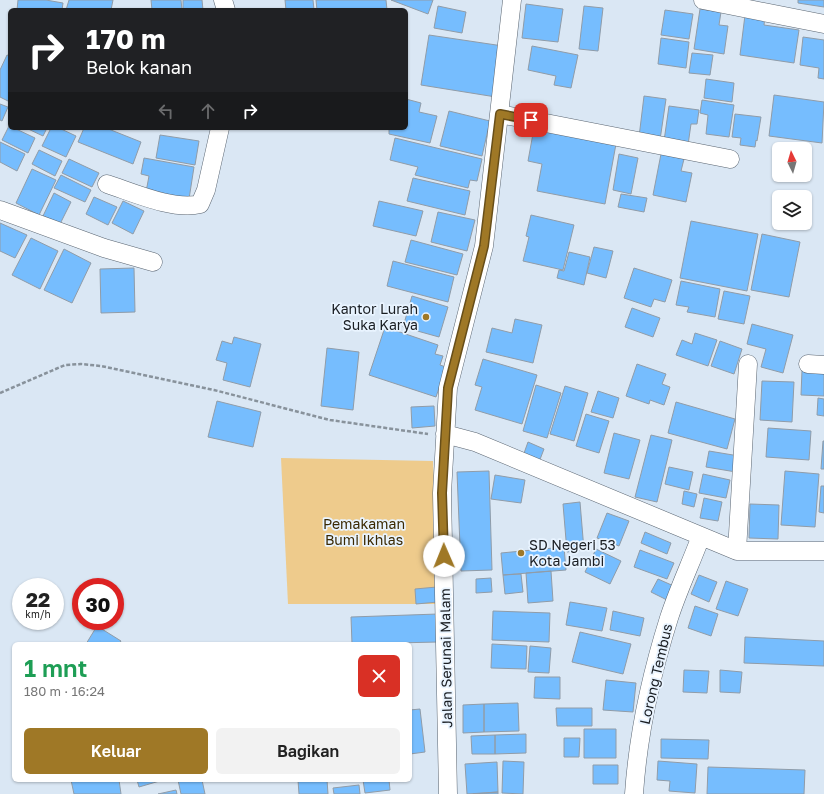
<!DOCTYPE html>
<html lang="id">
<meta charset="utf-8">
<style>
body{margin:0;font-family:"Golos Text",sans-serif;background:#f2f2f2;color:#222;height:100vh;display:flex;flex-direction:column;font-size:15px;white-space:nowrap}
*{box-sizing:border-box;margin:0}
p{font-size:13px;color:#767676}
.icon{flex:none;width:22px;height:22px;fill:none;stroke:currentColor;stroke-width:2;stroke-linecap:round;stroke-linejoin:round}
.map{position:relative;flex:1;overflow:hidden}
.details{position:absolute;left:12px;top:642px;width:400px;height:140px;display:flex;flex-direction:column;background:#fff;border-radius:6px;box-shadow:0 1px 3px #0004}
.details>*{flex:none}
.top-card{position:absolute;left:8px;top:8px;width:400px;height:122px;border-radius:6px;box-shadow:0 1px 3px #0004;background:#202124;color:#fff;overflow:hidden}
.needle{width:26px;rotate:355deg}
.fabs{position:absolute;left:772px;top:142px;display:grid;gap:8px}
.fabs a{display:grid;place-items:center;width:40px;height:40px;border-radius:6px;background:#fff;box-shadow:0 1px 3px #0004;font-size:20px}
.speed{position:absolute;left:12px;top:578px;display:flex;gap:8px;font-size:20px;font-weight:700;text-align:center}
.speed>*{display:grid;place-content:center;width:52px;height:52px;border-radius:50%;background:#fff;box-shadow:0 1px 3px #0004;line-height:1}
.speed small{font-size:10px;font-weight:400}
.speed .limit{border:6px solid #d22;background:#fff;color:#111}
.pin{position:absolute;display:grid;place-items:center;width:34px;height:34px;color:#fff;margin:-17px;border-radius:8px;box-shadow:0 2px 6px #0006}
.me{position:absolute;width:44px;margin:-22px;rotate:359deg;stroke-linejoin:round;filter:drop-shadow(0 0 3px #0008)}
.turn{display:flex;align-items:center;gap:14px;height:84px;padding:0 12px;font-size:18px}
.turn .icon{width:52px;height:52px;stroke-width:2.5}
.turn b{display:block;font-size:28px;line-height:34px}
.lanes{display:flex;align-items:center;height:38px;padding:0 12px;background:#0003;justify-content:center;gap:20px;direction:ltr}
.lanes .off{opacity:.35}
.round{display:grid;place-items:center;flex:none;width:42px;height:42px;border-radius:6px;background:#f2f2f2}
.head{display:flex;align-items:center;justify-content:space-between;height:68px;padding:0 12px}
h1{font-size:24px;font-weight:600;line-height:30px;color:#1e9e55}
.action{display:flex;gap:8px;margin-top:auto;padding:8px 12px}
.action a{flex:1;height:46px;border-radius:6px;background:#9f7826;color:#fff;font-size:16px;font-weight:600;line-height:46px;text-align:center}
.action a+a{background:#f2f2f2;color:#222}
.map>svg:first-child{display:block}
</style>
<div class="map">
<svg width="824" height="794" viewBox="0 0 824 794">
<rect width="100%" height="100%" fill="#dae7f4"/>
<path fill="#eecb8c" d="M281 458 433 461 439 604H288Z"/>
<path fill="#76bdfe" stroke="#909ca8" d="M18 0H46L63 3 62 10H17Z
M69 0H113L111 10H66Z
M151 0H181L182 10H152Z
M183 0H202L203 10H183Z
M285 0H313L314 10H286Z
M316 0H386L387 10H317Z
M391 0H433L428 14Z
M798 0H824V7L798 3Z
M526 4 563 9 558 42 522 38Z
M438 6 466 12 462 33 434 28Z
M584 6 603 8 598 51 579 49Z
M700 9 721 12 719 25 728 26 724 54 694 49Z
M665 10 693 14 689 39 661 35Z
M745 15 765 17 764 25 799 30 794 63 740 55Z
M429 35 503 46 496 97 421 85Z
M803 37 824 40V79L818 78 819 68 800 65Z
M661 38 689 42 686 68 658 64Z
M532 46 578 55 571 88 554 85 556 76 528 70Z
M692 53 713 55 710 75 689 73Z
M7 55 10 56V102L0 97V70Z
M706 79 734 83 732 102 704 98Z
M774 95 824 102 822 143 769 136Z
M644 96 666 99 660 140 639 137Z
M406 99 421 103 419 112 437 116 430 143 389 134V128H406Z
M702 100 734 105 729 137 706 134 708 115 700 113Z
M0 104 8 107 2 121 0 120Z
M669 106 699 110 697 124H691L688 145 664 141Z
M449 111 490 121 482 156 440 146Z
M735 114 761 117 757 141 756 140 755 147 740 145 741 138 732 137Z
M9 126 10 128H14L35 138 28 153 2 140Z
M26 128H47L43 136Z
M51 128H59L76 136 66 157 42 146Z
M84 128H106L141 142 133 164 78 142Z
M534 128 616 144 605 204 537 191 542 164 528 161Z
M160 135 199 141 195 165 156 158Z
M395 138 482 159 477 181 470 180 468 188 415 175 418 167 390 160Z
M0 142 25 154 17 171 0 162Z
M39 150 62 161 55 176 32 164Z
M619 154 638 158 631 194 613 190Z
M661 154 684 159 681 171 692 173 686 202 653 195Z
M144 158 194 167 189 199 146 192 149 176 141 174Z
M69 159 99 173 92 187 62 173Z
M32 169 56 180 39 215 16 203Z
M61 175 91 190 85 202 54 188Z
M413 178 470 191 465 215 407 201Z
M54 193 71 202 60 224 43 216Z
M621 194 647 198 644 212 618 207Z
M94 197 117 207 108 225 86 214Z
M123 201 144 211 133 234 112 223Z
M379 201 423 211 416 236 373 226Z
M438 212 475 220 467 251 431 242Z
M531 215 574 225 563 270 523 261 529 237 526 236Z
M691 221 758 234 747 291 680 278Z
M0 223 27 235 15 258 0 251Z
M762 234 800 242 789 297 751 290Z
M31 238 58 251 40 289 12 275Z
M411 240 463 254 457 275 405 262Z
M594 247 613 251 606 278 587 273Z
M64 249 91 263 72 303 44 290Z
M569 252 590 257 584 285 557 278 559 270 564 271Z
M393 261 454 277 448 302 387 286Z
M134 268 135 312 101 313 100 269Z
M634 268 672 280 665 302 654 299 651 307 624 298Z
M681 281 720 289 715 317 687 312 689 307 676 305Z
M724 291 750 296 744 324 718 319Z
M412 296 448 307 439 337 403 327Z
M632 308 660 318 653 337 625 327Z
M515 319 542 325 533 363 486 352 492 328 512 333Z
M752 324 793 335 783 373 761 367 766 349 747 344Z
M385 327 438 345 435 354 443 356 440 365 446 367 436 397 369 375Z
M695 333 717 340 708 366 676 355 682 340 692 344Z
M234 337 261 344 250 387 223 380 227 363 216 360 222 341 232 344Z
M720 341 742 349 734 374 711 366Z
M327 348 359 352 353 410 321 406Z
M483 359 537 375 522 424 475 410 482 387 475 385Z
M637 364 666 374 662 384 670 387 664 405 650 400 649 404 626 396Z
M802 370 824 371V396L801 395Z
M762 381 794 382 792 422 760 420Z
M536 385 561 393 547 438 523 431Z
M565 386 588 393 574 441 550 434Z
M598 391 619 398 613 418 591 412Z
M818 398 824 399V416L817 415Z
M217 401 261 412 253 447 208 437Z
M676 402 735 419 727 449 668 433Z
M434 406 435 426 412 428 411 407Z
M586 414 609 421 599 453 576 446Z
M768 428 811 431 809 460 766 457Z
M614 433 640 440 629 479 604 473Z
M651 435 672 440 657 502 635 497Z
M823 441H824V469H821Z
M528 442 544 449 539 462 523 456Z
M709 451 739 456 736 472 706 467Z
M669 467 693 472 689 490 665 484Z
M489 471 492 570 461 571 457 472Z
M785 471 819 474 815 527 781 525Z
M703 474 730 480 726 498 699 493Z
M495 475 525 480 521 503 491 499Z
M821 486H824V513L819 512Z
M684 491 697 494 694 507 682 504Z
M704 498 722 502 718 521 700 518Z
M580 502 584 550 567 552 563 504Z
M750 504 779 505 778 539 749 538Z
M607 513 629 521 619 546 597 538Z
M645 532 671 543 667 554 641 543Z
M564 547 566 570 503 575 501 553Z
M596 549 621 561 610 584 585 572Z
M640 550 674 563 667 579 634 567Z
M551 571 553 601 528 603 526 573Z
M521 574 523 592 505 594 503 575Z
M699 575 717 582 709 602 691 594Z
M491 578 492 592 476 593V579Z
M658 579 676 587 669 601 651 592Z
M726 581 748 589 738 616 716 609Z
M437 587 438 602 416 604 415 589Z
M570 602 607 608 602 631 566 625Z
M695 606 718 614 711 636 688 628Z
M493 611 550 613 549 642 492 640Z
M613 611 644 618 640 636 610 630Z
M438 614V642L352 644 351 617Z
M97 626 121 641 119 644H86Z
M580 632 631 644 623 674 572 662Z
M745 637 824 641V666L744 663Z
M492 644 527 646 526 669 491 668Z
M530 646 551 648 549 673 528 672Z
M684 670 709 671 707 693 683 692Z
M720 670 742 672 740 693 720 692Z
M535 677H560V699L534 698Z
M606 680 636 683 633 712 603 710Z
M518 703 519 731 484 732V704Z
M484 704V732L463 733V705Z
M556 708H592V726H557Z
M420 709 425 752 410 754V710Z
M584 729H616V758H584Z
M526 734V753L495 754V735Z
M495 735V754H472L471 736Z
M564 738H580L579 757H564Z
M661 739 709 740 708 759 661 758Z
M503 761 524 762 523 794 502 793Z
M658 761 697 764 695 793 669 791 670 781 657 780Z
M497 762 498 792 467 794 465 764Z
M593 765H618V784H593Z
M708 767 805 770 804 794H707Z
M71 780H119L121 794H74Z
M137 780H163L139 787Z
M178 780H202L205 794H181Z
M298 780H327L328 794H299Z
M363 780H389L390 790 365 793Z
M359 785 360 794H334L333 788Z
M176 790 177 794H158Z
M498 792V794H473Z"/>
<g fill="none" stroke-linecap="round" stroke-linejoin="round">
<g stroke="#5a6571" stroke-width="19">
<path id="minor" d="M223 0 226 10
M703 0 824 24
M500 114 730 159
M107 184C132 192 174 211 200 204L206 190 220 128
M0 210 104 248 153 262
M808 364 824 365
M445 434 475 442 737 551H824
M737 551 748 364
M448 794 442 493 448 388 484 246 512 0
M634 794C638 735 651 675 669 618 678 590 691 563 701 536"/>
</g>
<path stroke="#88929b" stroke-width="2.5" stroke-dasharray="4 2" stroke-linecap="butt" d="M0 393 65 365 81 364 101 366 214 390 330 420 428 434"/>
<use href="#minor" stroke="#fff" stroke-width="18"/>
</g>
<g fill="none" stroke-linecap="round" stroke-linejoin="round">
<g stroke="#674e19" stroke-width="10">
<path id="route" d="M444 556 442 493 448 388 484 246 500 114 531 120"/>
</g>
<use href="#route" stroke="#9f7826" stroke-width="7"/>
</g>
<g fill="#9f7826" stroke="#e9f4ff" stroke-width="1.5">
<circle cx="426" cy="317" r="4"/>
<circle cx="521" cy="553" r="4"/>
</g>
<g text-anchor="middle" stroke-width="3.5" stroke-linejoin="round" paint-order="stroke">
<g font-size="14" fill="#1a1e23" stroke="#e9f4ff" text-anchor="end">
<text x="418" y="314">Kantor Lurah<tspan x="418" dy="16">Suka Karya</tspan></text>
<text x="529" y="550" text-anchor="start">SD Negeri 53<tspan x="529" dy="16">Kota Jambi</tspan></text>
</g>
<g font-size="14" fill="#3b2902" stroke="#e9f4ff">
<text x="364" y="529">Pemakaman<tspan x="364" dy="16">Bumi Ikhlas</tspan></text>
</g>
<g font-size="14" fill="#1a1e23" stroke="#e9f4ff">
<text transform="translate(446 658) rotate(-91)" y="5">Jalan Serunai Malam</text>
<text transform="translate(656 674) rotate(-77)" y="5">Lorong Tembus</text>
</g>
</g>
</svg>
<div class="fabs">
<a><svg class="needle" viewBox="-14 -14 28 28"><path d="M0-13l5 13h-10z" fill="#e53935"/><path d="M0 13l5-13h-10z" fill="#767676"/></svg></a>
<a><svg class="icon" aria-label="layers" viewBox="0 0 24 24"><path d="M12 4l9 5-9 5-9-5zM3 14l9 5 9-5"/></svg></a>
</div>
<div class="speed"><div>22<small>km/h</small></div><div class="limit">30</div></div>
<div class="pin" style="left:531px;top:120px;background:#d93025"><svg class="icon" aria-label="arrive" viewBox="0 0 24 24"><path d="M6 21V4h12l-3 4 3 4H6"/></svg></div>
<svg class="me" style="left:444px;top:556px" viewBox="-20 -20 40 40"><circle r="19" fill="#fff"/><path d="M0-13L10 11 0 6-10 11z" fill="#9f7826"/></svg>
<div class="top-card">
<div class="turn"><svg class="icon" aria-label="right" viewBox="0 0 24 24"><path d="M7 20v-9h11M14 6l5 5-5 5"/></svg><div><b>170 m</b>Belok kanan</div></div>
<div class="lanes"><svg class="icon off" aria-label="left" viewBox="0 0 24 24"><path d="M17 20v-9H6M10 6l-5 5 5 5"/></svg><svg class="icon off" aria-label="ahead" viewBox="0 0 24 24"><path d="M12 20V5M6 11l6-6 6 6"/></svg><svg class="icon" aria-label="right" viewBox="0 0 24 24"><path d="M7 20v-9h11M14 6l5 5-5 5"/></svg></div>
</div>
<section class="details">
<div class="head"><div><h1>1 mnt</h1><p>180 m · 16:24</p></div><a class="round" style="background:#d93025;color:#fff"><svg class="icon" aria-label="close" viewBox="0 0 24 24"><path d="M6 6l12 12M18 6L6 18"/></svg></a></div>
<div class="action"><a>Keluar</a><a>Bagikan</a></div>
</section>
</div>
